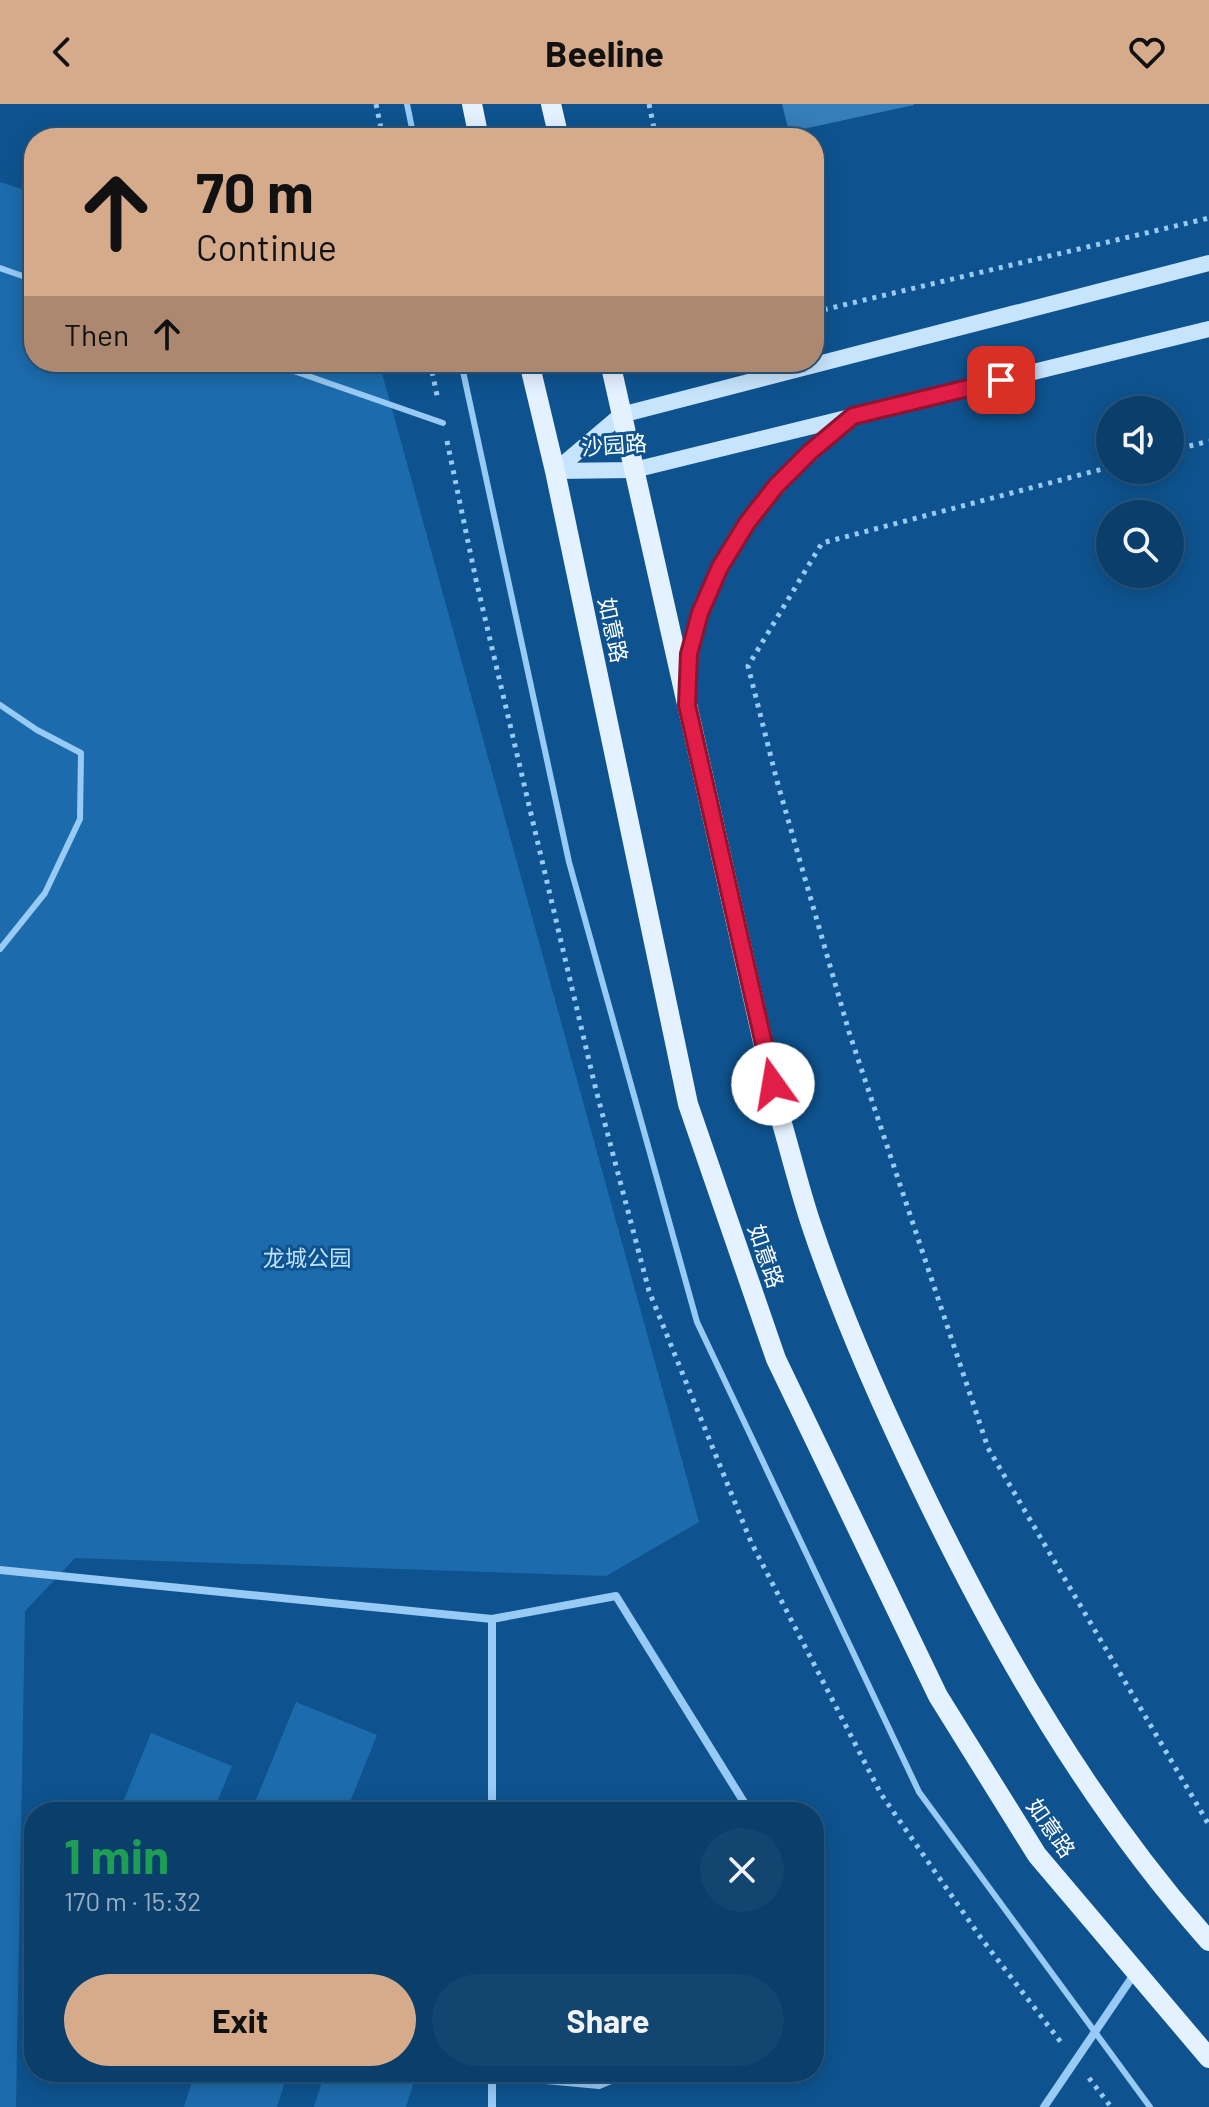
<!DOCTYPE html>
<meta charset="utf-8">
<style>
body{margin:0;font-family:Barlow,"Noto Sans SC",sans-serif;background:#134571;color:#f1f3f6;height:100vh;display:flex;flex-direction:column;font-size:30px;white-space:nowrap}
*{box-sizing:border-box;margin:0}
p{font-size:26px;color:#99aec1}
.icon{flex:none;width:44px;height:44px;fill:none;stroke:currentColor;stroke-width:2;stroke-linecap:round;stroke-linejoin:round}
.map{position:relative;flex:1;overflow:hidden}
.panel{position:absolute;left:24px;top:1698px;width:800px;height:280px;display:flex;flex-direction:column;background:#0a3e6b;border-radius:32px;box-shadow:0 4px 20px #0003,0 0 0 2px #2a577e}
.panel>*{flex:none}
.hud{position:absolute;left:24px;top:24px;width:800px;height:244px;border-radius:32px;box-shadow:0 4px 20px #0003,0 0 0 2px #2a577e;background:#d6ab8b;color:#111;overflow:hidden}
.controls{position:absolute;left:1096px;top:292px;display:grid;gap:16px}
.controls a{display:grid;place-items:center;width:88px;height:88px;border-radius:50%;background:#0a3e6b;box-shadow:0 4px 20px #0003,0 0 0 2px #2a577e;font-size:40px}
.pin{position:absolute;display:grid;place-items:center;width:68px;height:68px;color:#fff;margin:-34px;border-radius:16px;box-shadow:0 4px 12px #0006}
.me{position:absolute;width:88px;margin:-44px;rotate:347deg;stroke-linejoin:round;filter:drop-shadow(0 0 6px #0008)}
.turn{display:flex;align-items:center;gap:28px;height:168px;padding:0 40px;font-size:36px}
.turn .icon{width:104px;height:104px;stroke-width:2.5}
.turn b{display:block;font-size:56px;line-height:68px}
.then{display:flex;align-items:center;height:76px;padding:0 40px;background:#0003;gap:16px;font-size:30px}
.round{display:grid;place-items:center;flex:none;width:84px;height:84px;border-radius:42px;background:#134571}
.head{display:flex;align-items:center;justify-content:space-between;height:136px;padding:0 40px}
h1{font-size:48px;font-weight:700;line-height:60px;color:#1e9e55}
.action{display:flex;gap:16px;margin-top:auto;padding:16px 40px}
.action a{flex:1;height:92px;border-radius:48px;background:#d6ab8b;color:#111;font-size:32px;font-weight:700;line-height:92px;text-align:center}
.action a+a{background:#134571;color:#f1f3f6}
header{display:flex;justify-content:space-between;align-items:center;height:104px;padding:0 40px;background:#d6ab8b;color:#111;font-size:36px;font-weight:700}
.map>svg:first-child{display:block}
</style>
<header><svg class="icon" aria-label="back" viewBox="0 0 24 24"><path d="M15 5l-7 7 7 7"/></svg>Beeline<svg class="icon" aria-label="heart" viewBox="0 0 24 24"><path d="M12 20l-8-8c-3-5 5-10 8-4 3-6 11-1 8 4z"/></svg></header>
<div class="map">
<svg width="1209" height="2003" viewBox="0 0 1209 2003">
<rect width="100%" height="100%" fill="#0e538f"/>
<path fill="#1c6cad" d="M0 78 34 89V258H379L699 1418 606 1472 75 1454 25 1507 16 2003H0Z
M296 1598 377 1631 346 1708H251Z
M151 1629 232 1662 213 1708H119Z
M195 1968H288L277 2003H184Z
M325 1968H417L406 2003H314Z"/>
<path fill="#367eb9" d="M782 0H914V1L789 28Z"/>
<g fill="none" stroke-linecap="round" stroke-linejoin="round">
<path stroke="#97caf4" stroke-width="5" stroke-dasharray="4 6" stroke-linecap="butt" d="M376 0 383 34
M649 0 656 34
M814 208 1209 114
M430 258 438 296
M447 337 476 476 595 982 649 1187 751 1438 881 1690 981 1834 1063 1941
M1170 347 1209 337
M1110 363 822 439 748 562 777 677 849 928 988 1344 1209 1721
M1089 1974 1111 2003"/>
<path stroke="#97caf4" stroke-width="6" d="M407 0 414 34
M0 164 34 176
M268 258 443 319
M461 258 569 758 697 1218 919 1688 1150 2003
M0 601 37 626 81 649 80 715 45 789 0 845"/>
<path stroke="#97caf4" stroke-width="8" d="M0 1466 492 1515V1708
M492 1515 616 1492 750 1708
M492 1971 599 1981 630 1968
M492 2003V1968
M1044 2003 1135 1869"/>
<path stroke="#c7e4fd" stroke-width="16" d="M555 367 621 311 1209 159
M555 367 634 366 1209 225
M688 580C692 467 767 383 850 315"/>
<path stroke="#e4f1ff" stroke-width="20" d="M472 0 479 34
M551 0 559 34
M529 258 555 367 688 1000 776 1255 938 1592 1037 1751 1209 1954
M610 258 779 1009C790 1046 799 1084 811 1120 841 1210 880 1298 921 1383 999 1545 1089 1702 1209 1837"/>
</g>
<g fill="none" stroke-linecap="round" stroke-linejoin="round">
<g stroke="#92132f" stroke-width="20">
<path id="route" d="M773 980 687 601 689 550 700 509 720 463 747 419 776 382 810 348 853 312 1001 276"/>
</g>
<use href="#route" stroke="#e11d48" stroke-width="14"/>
</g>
<g text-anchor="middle" stroke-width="6" stroke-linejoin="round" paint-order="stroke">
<g font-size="22" fill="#fff" stroke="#0e538f">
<text transform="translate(614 341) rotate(-4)" y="8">沙园路</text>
<text transform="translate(613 526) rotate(78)" y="8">如意路</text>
<text transform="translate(766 1152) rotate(71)" y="8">如意路</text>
<text transform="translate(1051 1724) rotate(55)" y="8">如意路</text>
</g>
<g font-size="22" fill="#bfe2fe" stroke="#0e538f">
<text x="307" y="1162">龙城公园</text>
</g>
</g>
</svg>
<div class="controls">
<a><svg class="icon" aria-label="sound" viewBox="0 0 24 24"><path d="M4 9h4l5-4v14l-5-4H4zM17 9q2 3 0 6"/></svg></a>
<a><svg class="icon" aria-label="search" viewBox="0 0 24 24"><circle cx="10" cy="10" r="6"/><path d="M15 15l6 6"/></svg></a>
</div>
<div class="pin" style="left:1001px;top:276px;background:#d93025"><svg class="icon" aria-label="arrive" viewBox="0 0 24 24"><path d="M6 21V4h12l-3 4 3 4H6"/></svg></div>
<svg class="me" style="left:773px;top:980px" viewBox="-20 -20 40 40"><circle r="19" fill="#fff"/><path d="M0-13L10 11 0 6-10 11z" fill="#e11d48"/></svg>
<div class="hud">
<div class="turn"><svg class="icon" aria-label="ahead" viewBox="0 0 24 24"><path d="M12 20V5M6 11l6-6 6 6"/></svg><div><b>70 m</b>Continue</div></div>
<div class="then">Then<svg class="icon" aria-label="ahead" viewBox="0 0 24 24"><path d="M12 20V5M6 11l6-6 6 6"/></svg></div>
</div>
<section class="panel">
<div class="head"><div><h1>1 min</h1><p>170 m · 15:32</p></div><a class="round"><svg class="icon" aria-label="close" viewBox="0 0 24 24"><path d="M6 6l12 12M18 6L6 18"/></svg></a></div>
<div class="action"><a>Exit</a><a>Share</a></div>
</section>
</div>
